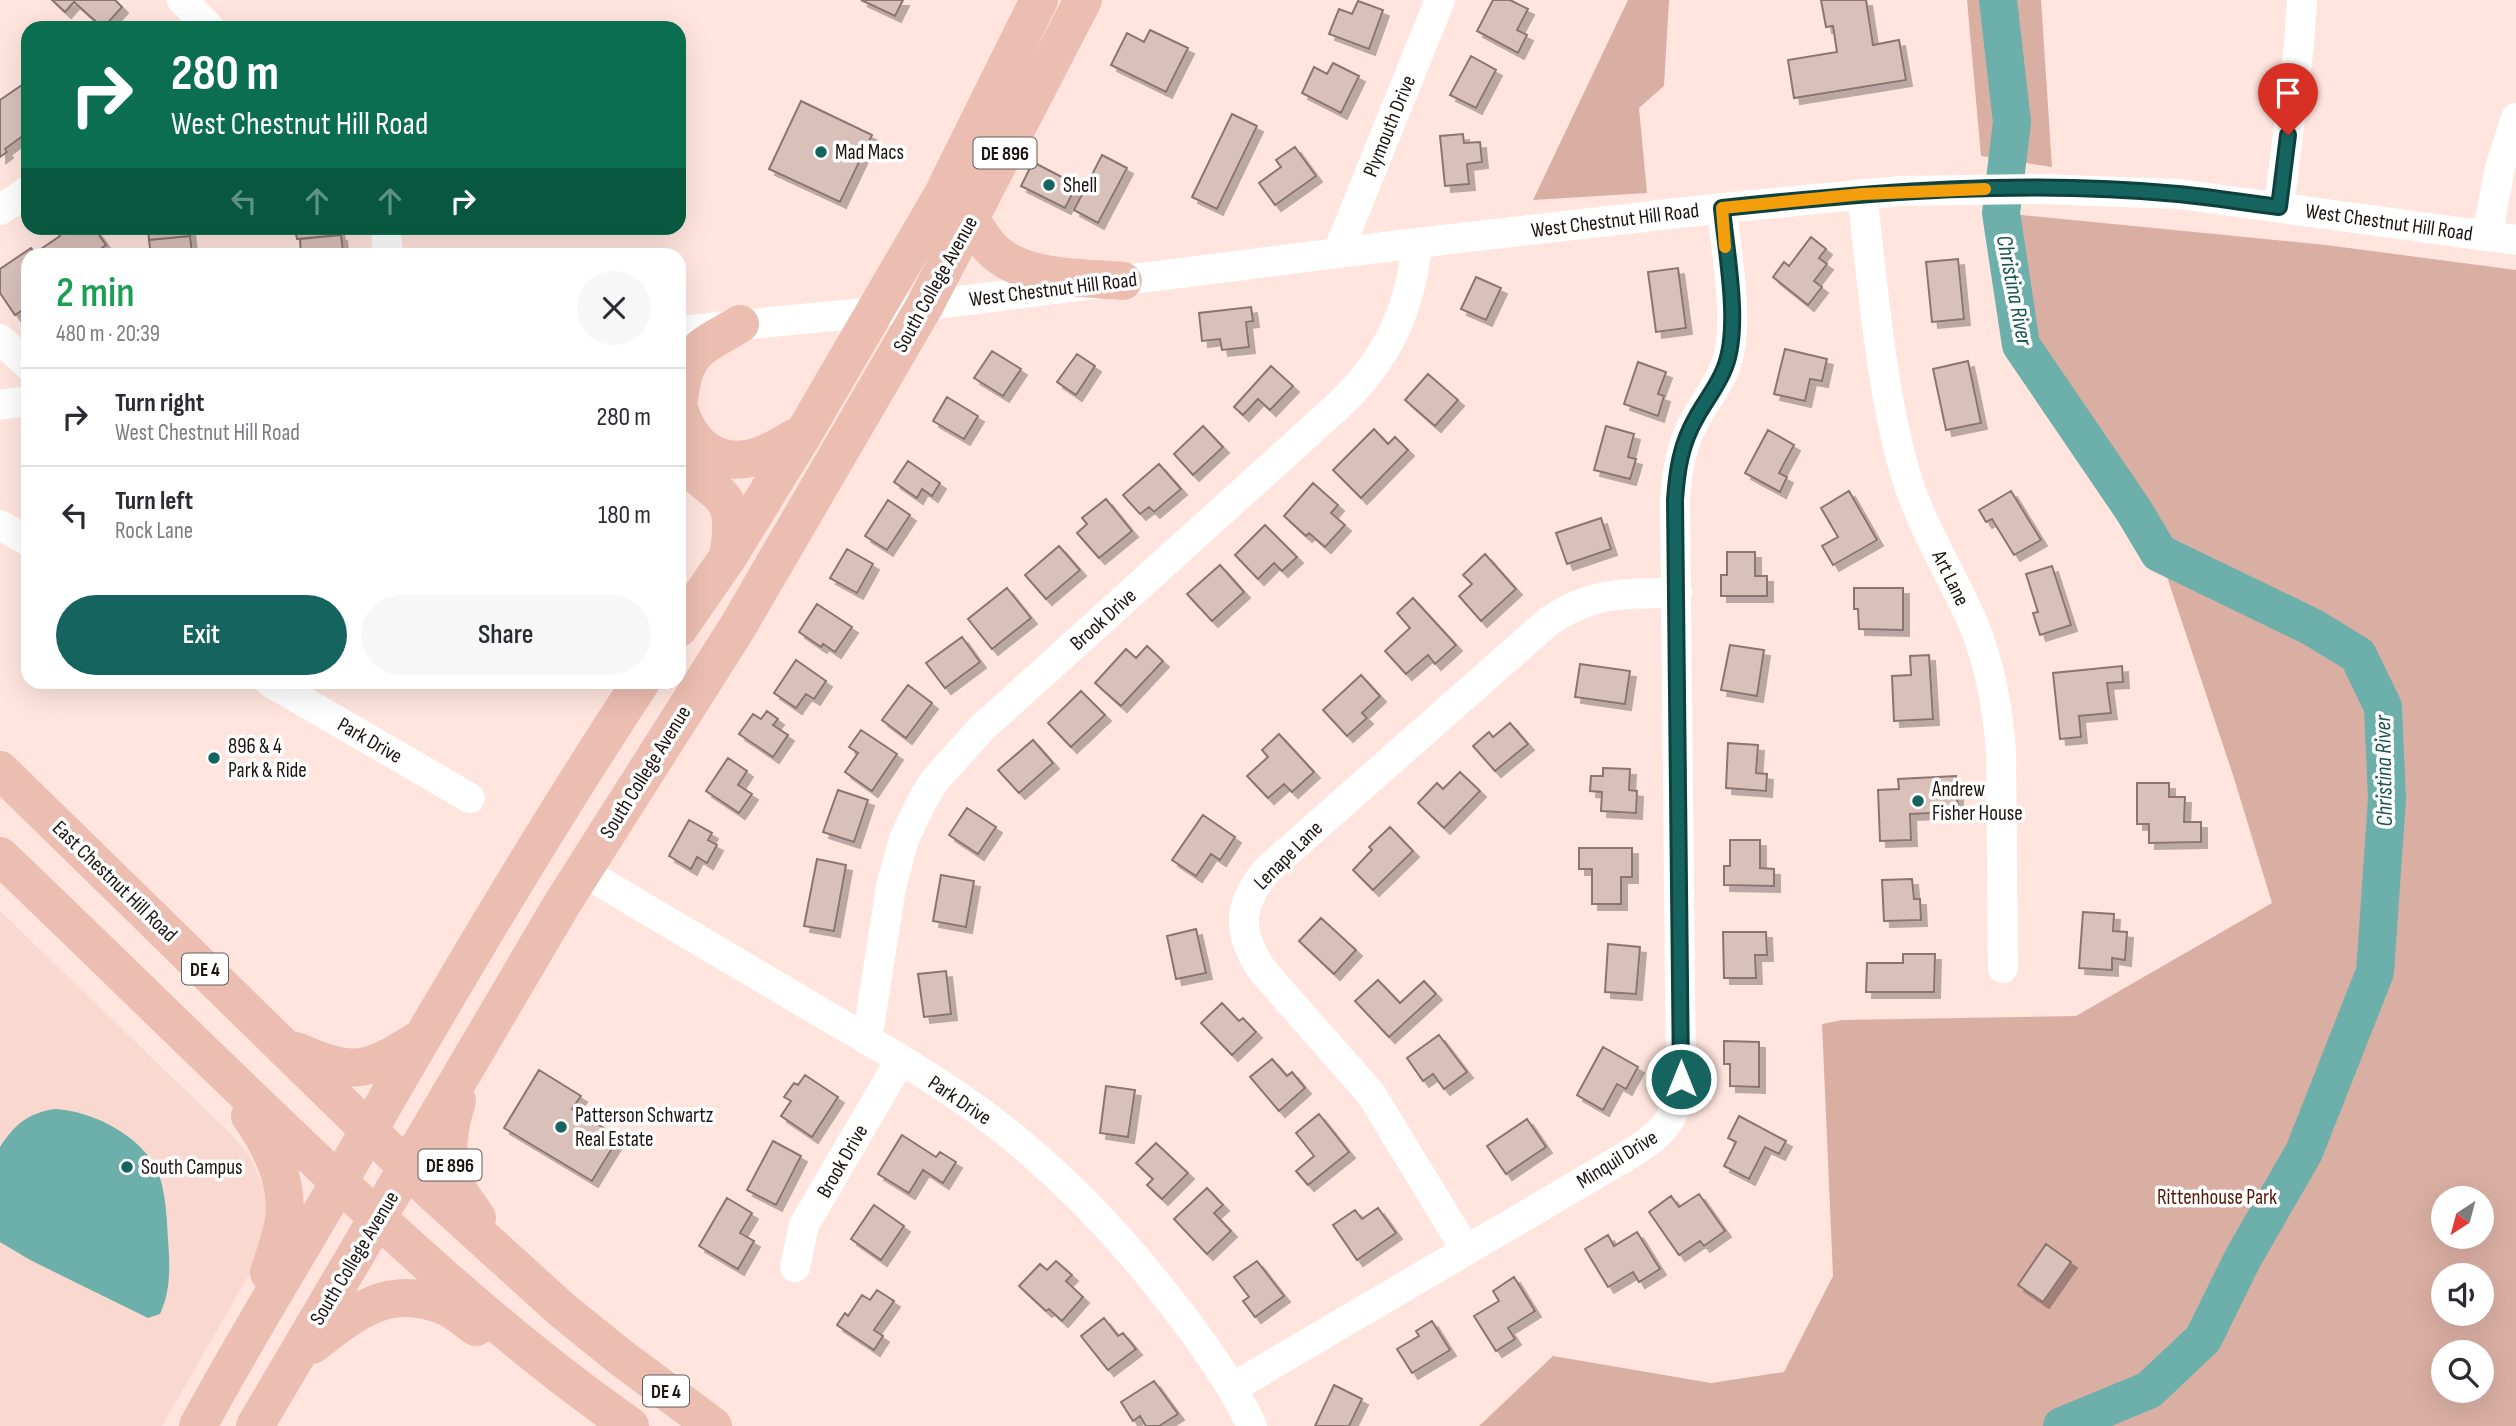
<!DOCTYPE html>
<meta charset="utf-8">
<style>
body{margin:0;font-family:"Sofia Sans Condensed",sans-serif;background:#f7f7f7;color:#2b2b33;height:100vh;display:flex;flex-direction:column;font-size:26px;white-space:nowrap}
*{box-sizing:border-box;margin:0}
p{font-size:23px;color:#7c7c81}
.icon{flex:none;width:38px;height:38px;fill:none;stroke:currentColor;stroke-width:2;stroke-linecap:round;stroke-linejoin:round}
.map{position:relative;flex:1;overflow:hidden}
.sheet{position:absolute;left:21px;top:248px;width:665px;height:441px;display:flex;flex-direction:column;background:#fff;border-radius:21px;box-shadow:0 7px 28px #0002}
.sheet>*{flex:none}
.top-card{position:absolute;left:21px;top:21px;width:665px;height:214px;border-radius:21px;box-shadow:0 7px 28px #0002;background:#0b6e4f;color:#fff;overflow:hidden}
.needle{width:46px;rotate:216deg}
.fabs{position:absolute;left:2431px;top:1186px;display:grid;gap:14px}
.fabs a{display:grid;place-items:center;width:63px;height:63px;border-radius:50%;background:#fff;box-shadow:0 7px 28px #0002;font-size:35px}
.pin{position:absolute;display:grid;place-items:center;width:60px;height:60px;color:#fff;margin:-72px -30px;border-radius:50% 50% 50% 0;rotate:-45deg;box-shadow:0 0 7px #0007}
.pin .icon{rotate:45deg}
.me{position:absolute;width:77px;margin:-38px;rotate:0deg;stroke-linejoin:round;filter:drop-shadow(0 0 5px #0008)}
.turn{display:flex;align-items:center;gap:24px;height:147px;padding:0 35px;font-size:32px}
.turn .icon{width:91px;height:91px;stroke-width:2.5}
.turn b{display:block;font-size:49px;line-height:60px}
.lanes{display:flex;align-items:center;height:66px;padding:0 35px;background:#0003;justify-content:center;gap:35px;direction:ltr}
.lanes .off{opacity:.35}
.round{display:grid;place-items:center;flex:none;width:74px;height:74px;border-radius:37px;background:#f7f7f7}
.overview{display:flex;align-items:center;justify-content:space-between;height:119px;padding:0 35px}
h1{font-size:42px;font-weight:600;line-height:52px;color:#1e9e55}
.cta{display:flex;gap:14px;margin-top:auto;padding:14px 35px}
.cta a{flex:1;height:80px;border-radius:42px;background:#166460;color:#fff;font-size:28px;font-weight:600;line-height:80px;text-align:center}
.cta a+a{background:#f7f7f7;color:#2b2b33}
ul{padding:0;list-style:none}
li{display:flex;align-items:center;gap:21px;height:98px;padding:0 35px;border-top:2px solid #e1e1e2}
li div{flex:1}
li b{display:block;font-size:26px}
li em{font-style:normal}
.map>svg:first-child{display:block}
</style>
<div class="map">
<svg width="2516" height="1426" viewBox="0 0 2516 1426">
<defs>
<filter id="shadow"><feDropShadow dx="6" dy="6" stdDeviation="0" flood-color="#0004"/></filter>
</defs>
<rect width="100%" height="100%" fill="#ffe5de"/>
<path fill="#f9d8cf" d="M0 911 235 1138 250 1157 267 1195 261 1254 162 1426H0Z"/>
<path fill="#daafa3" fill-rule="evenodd" d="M1628 0H1669L1664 86 1639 108 1647 193 1533 200Z
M1967 0H2041L2052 167 1981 156Z
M2001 213 2326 245 2516 270V1426H1479L1553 1356 1711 1383 1784 1372 1833 1276 1822 1024 1842 1020 2076 1016 2272 903 2233 775 2159 553 2134 511 2021 345ZM2443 1199H2482V1237H2443ZM2443 1276H2482V1314H2443ZM2443 1353H2482V1391H2443Z"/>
<path fill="#6dafaa" d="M55 1109C94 1111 150 1139 161 1181 166 1200 167 1220 168 1240 170 1266 171 1290 160 1314L148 1318 30 1260 0 1242V1147C15 1124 28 1113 55 1109Z"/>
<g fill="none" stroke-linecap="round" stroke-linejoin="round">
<path stroke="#6dafaa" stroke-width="38" d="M1998 0 2012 122 2001 213 2021 345 2134 511 2159 553 2312 627 2358 655 2383 707 2387 799 2375 972 2304 1152 2243 1258 2203 1339 2149 1390 2062 1426"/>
</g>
<path fill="#d9c1ba" stroke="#8c756f" stroke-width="2" filter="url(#shadow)" d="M52 0H115L122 7 103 28 74 2 65 12Z
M861 0H903L895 16Z
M1493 0H1510L1528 9 1517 30 1527 35 1518 53 1477 31Z
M1821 0H1866L1873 45 1899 40 1906 80 1794 98 1788 60 1837 52 1833 26 1826 27Z
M1358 1 1383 10 1369 49 1329 34 1339 9 1352 14Z
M1150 30 1188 48 1166 92 1111 65 1127 33 1144 42Z
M1471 56 1496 70 1476 108 1450 95Z
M1333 63 1359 76 1341 113 1302 93 1314 67 1327 74Z
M28 81V132L5 149 7 152 0 157V100Z
M801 101 872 135 840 202 769 169Z
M1232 114 1257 126 1217 209 1192 197Z
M1463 134 1464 143 1480 142 1482 162 1467 164 1469 184 1445 186 1440 136Z
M1295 147 1316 176 1275 205 1259 183 1281 167 1276 160Z
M1102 155 1127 168 1098 223 1074 210Z
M1033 162 1077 185 1065 208 1021 186Z
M57 228H94L106 245 91 256H28V306L15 315 0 293V269L31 248 35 253 60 236 55 229Z
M148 228H189L190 236 149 240Z
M295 228H338L339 235 297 239Z
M341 235 343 251 301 256 300 239Z
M190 236 192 253 151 256 149 240Z
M1811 237 1826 249 1819 258 1827 264 1814 281 1822 287 1808 305 1773 277 1784 262 1789 266Z
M1958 259 1964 319 1932 322 1926 262Z
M1678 268 1686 328 1656 332 1648 272Z
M1476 277 1501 288 1486 320 1461 309Z
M1251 307 1253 321 1246 322 1249 347 1222 350 1220 339 1202 341 1199 313Z
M1785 349 1827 359 1822 381 1810 379 1805 401 1774 394Z
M992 351 1021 369 1003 396 974 378Z
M1077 354 1095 366 1076 395 1057 382Z
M1968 361 1981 423 1946 430 1933 369Z
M1638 362 1666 372 1658 394 1664 396 1658 416 1624 404Z
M1271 366 1293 386 1270 410 1258 399 1243 415 1234 407Z
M1428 374 1458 400 1435 426 1405 400Z
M947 397 978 416 964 439 933 421Z
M1203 426 1223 447 1193 475 1174 454Z
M1606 426 1634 434 1628 457 1636 459 1630 479 1594 470Z
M1374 429 1388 444 1395 437 1408 450 1361 498 1333 470Z
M1768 430 1794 445 1779 473 1787 477 1780 492 1745 473Z
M908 461 940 483 932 496 922 489 917 498 894 482Z
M1159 464 1181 489 1154 512 1149 507 1140 514 1123 495Z
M1313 483 1338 505 1331 513 1345 525 1325 547 1309 533 1306 536 1284 516Z
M1849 491 1877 540 1833 565 1822 546 1838 537 1821 508Z
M2011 491 2041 540 2014 555 1992 519 1986 522 1979 510Z
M1106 499 1132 531 1099 558 1077 533 1087 524 1082 518Z
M888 500 910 515 887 550 865 536Z
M1601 518 1611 549 1567 564 1556 533Z
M1265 525 1297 557 1282 571 1274 563 1258 579 1235 555Z
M1059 546 1080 570 1046 599 1025 575Z
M847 549 873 564 857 593 830 578Z
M1727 552H1755V576H1767V596H1721V575H1727Z
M1485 554 1516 589 1481 621 1459 596 1472 584 1463 575Z
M1220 565 1244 592 1212 621 1187 594Z
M2052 566 2071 625 2040 635 2033 613 2038 612 2026 574Z
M1007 588 1031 618 992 649 968 619Z
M1854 588H1903V630L1859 629 1858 609H1854Z
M1413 598 1456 645 1435 664 1428 655 1406 674 1385 651 1410 628 1397 613Z
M817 604 852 627 835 652 823 644 821 647 799 632Z
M962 637 980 662 945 688 926 663Z
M1730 645 1764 650 1757 696 1721 690Z
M1147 646 1163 661 1121 706 1095 683 1126 649 1136 658Z
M1929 655 1933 719 1894 721 1892 676 1911 675 1910 656Z
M796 660 826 681 814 699 806 694 796 708 774 693Z
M1580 664 1630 671 1625 704 1575 697Z
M2122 666 2123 682 2107 683 2111 713 2079 716 2081 737 2060 739 2053 673Z
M1361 675 1380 696 1362 713 1367 718 1347 736 1323 710Z
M908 685 932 703 906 738 882 720Z
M1081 691 1105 715 1071 747 1048 723Z
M767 711 778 719 773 725 788 735 773 757 739 734 753 714 761 719Z
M1510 723 1528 744 1495 771 1473 746 1489 732 1493 737Z
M861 730 897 754 872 791 845 772 858 753 849 747Z
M1279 734 1314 772 1292 792 1284 784 1268 798 1247 776 1268 757 1262 750Z
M1033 740 1053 763 1019 793 998 770Z
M1728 743 1758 745 1756 773 1767 774 1766 791 1726 788Z
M728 758 747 771 738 785 752 794 739 813 706 791Z
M1603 768 1630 769 1629 790 1637 791 1636 813 1601 811 1602 792 1590 791 1591 776H1603Z
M1460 772 1480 791 1444 828 1418 803 1437 783 1443 789Z
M1956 776 1958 812 1910 814 1911 840 1880 841 1878 790 1899 789 1898 779Z
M2137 783H2169V797H2185L2184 822H2201V842L2149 843V824H2137Z
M838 790 868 800 854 842 823 832Z
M967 808 996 827 978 854 949 835Z
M1203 815 1235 837 1220 860 1211 854 1196 876 1172 860Z
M689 820 712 833 708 840 717 845 707 863 697 857 691 869 669 856Z
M1390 827 1413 851 1373 890 1353 870 1372 850 1369 847Z
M1730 840H1760V868L1774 869V886L1724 885V866H1730Z
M1579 848H1632V877H1621V904H1592V869H1579Z
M817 859 846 865 834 931 804 926Z
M941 875 974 881 966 927 933 921Z
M1912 879 1914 899H1920L1921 920 1884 921 1882 880Z
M2083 912 2114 914 2113 931 2127 932 2125 960 2112 958V970L2079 968Z
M1321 918 1356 950 1334 974 1299 941Z
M1196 929 1206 973 1176 979 1167 936Z
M1723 932H1766L1767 955H1755L1756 978H1724Z
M1608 944 1640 947 1636 994 1605 992Z
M1903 954H1935L1934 992H1866L1867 963H1903Z
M946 971 951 1014 924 1017 918 974Z
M1378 980 1400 1003 1424 981 1436 994 1389 1037 1355 1001Z
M1222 1003 1239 1021 1243 1018 1256 1032 1232 1055 1201 1023Z
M1439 1035 1467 1072 1444 1089 1433 1074 1423 1081 1407 1058Z
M1724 1041 1759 1042V1087L1730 1086V1064H1724Z
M1603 1047 1638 1067 1626 1089 1617 1084 1603 1110 1577 1095Z
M1272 1059 1287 1076 1292 1072 1305 1088 1279 1111 1250 1077Z
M539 1070 581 1096 572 1109 619 1137 592 1181 504 1128Z
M805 1075 838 1097 812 1137 781 1116 791 1101 784 1097 794 1083 798 1085Z
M1106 1086 1135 1090 1128 1137 1100 1133Z
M1319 1114 1349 1152 1308 1185 1296 1171 1314 1156 1296 1133Z
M1739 1116 1786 1141 1779 1154 1765 1147 1749 1179 1724 1166 1736 1142 1728 1138Z
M1527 1119 1546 1147 1506 1174 1487 1146Z
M902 1135 936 1157 940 1152 956 1162 943 1183 923 1170 909 1193 878 1174Z
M773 1141 801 1156 776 1205 747 1190Z
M1156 1143 1188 1173 1162 1199 1147 1185 1153 1179 1136 1163Z
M1207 1188 1223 1205 1214 1213 1231 1231 1207 1254 1174 1219Z
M1699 1194 1725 1231 1704 1246 1700 1241 1679 1255 1649 1212 1671 1196 1679 1207Z
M727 1198 752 1213 740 1233 754 1241 738 1269 699 1246Z
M874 1205 904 1226 881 1260 851 1239Z
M1378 1208 1396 1233 1357 1260 1333 1225 1355 1210 1362 1219Z
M1637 1232 1660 1269 1639 1282 1633 1272 1608 1287 1585 1249 1608 1235 1614 1246Z
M2046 1244 2071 1262 2043 1302 2018 1285Z
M1056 1261 1072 1275 1066 1281 1083 1297 1062 1321 1049 1309 1046 1311 1019 1286 1040 1264 1047 1270Z
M1257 1261 1284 1296 1255 1317 1243 1301 1249 1297 1234 1277Z
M1514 1277 1535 1311 1508 1328 1515 1339 1496 1351 1474 1316 1499 1301 1493 1291Z
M877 1290 894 1301 874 1330 883 1336 874 1350 837 1325 845 1313 848 1316 862 1295 870 1300Z
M1104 1318 1118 1336 1123 1333 1136 1349 1108 1370 1081 1336Z
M1432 1321 1450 1350 1412 1373 1397 1349 1419 1336 1416 1331Z
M1154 1381 1178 1414 1159 1426H1146L1140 1416 1133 1421 1121 1402Z
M1334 1385 1362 1399 1349 1426H1315Z"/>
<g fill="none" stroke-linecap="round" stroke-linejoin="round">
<path stroke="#fff" stroke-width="30" d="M182 0 210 28
M1862 194C1873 284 1880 385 1905 473 1921 526 1951 573 1973 623 1990 664 1998 709 2001 753L2003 968
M2279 207 2299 45 2302 0
M0 210 28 191
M386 228 388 256
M2487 236 2500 168 2516 118
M1338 252 1440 0
M679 331 874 312 1417 243 1722 208 1900 191 2040 189 2179 194 2516 240
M0 339 28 365
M0 405 28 401
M0 525 28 541
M270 682 470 798
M582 871C657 915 731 960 805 1003 876 1045 951 1086 1014 1138 1071 1185 1123 1240 1168 1298 1199 1337 1230 1380 1252 1426
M867 1040 891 887 904 839 923 799 935 780 982 728 1338 406C1387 360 1411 309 1417 243
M1466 1250 1371 1094 1262 970C1236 931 1238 904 1268 869L1549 621C1596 590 1624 594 1677 593
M795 1267 804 1225 900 1061
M1232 1388 1635 1151C1667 1130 1676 1118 1681 1079L1675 500C1677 470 1681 445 1696 418 1705 401 1718 386 1725 367 1741 327 1726 252 1722 208"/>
<path stroke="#ecbeb1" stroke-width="38" d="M970 220C977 228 982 238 989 246 1019 281 1082 277 1123 281
M679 399C685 349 700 348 740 324
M679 409C691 446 718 469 759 456 774 451 789 440 804 433
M679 459C718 499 740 490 728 557
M679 628 728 557 804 433 943 194 1039 0
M0 770 431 1191 561 1309 619 1356 713 1426
M0 856C114 965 226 1076 341 1184 433 1270 527 1354 630 1426
M296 1051C355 1077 368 1072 421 1038
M457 1101C449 1126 443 1160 455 1185 461 1196 470 1207 477 1218
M250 1116C272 1147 291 1185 283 1225 280 1241 274 1257 269 1273
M312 1345C354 1313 388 1283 444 1306 455 1310 466 1320 476 1327
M198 1426C242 1344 292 1264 339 1182 436 1013 534 845 641 682
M255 1426 562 904 737 628 925 305 1083 0"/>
</g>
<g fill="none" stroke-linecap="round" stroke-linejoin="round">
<g stroke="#0e413e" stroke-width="18">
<path id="route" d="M1681 1079 1675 500C1677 470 1681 444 1696 418 1705 401 1718 386 1725 367 1741 326 1726 252 1722 208 1872 192 2027 179 2178 194 2212 197 2245 203 2279 207L2288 135"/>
</g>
<use href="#route" stroke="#166460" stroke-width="12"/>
<path stroke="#f59e0b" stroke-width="12" d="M1725 247 1722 208 1862 194 1985 189"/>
</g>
<g fill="#166460" stroke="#fff" stroke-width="2.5">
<circle cx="821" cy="152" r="7"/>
<circle cx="1049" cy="185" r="7"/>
<circle cx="214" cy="758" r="7"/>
<circle cx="1918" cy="801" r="7"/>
<circle cx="561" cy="1127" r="7"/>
<circle cx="127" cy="1167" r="7"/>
</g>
<g text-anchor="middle" stroke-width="7" stroke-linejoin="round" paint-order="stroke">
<g fill="#fff" stroke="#605a58" stroke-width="2">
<rect x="973.5" y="137.5" width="63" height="31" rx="5"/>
<rect x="182" y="953.5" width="46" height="31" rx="5"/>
<rect x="418.5" y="1149.5" width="63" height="31" rx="5"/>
<rect x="643" y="1375.5" width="46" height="31" rx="5"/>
</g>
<g font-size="19" font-weight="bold" fill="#1c1411">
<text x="1005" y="160">DE 896</text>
<text x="205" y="976">DE 4</text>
<text x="450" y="1172">DE 896</text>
<text x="666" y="1398">DE 4</text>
</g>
<g font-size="21" fill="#1c1411" stroke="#fff">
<text transform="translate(1389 126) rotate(-68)" y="7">Plymouth Drive</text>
<text transform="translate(1615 220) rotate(-7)" y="7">West Chestnut Hill Road</text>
<text transform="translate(2389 222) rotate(8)" y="7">West Chestnut Hill Road</text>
<text transform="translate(935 284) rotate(-61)" y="7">South College Avenue</text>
<text transform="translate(1053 289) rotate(-7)" y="7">West Chestnut Hill Road</text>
<text transform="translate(1951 578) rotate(64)" y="7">Art Lane</text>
<text transform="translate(1103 619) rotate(-42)" y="7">Brook Drive</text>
<text transform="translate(370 740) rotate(30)" y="7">Park Drive</text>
<text transform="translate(645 772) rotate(-58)" y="7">South College Avenue</text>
<text transform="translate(1288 855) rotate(-45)" y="7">Lenape Lane</text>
<text transform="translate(115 881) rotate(44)" y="7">East Chestnut Hill Road</text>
<text transform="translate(960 1100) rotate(34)" y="7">Park Drive</text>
<text transform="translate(1617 1159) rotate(-32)" y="7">Minquil Drive</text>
<text transform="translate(842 1161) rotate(-60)" y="7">Brook Drive</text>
<text transform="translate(354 1258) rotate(-59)" y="7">South College Avenue</text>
</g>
<g font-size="21" fill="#1c1411" stroke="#fff" text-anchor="start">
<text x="835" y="159">Mad Macs</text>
<text x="1063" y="192">Shell</text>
<text x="228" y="753">896 &amp; 4<tspan x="228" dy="24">Park &amp; Ride</tspan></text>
<text x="1932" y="796">Andrew<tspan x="1932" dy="24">Fisher House</tspan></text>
<text x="575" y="1122">Patterson Schwartz<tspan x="575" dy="24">Real Estate</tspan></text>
<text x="141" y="1174">South Campus</text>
</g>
<g font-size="21" fill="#571705" stroke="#fff">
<text x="2217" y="1204">Rittenhouse Park</text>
</g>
<g font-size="23" font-style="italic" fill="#1a5451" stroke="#fff">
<text transform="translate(2015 290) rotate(79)" y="8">Christina River</text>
<text transform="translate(2383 771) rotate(-91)" y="8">Christina River</text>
</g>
</g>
</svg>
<div class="fabs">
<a><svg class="needle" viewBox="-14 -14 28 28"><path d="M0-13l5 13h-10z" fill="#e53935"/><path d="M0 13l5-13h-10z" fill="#7c7c81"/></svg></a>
<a><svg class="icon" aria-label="sound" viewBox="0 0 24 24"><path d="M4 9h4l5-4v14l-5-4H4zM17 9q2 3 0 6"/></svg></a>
<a><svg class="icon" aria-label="search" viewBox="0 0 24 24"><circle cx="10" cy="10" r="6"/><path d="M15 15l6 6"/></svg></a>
</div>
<div class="pin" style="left:2288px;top:135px;background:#d93025"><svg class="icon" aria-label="arrive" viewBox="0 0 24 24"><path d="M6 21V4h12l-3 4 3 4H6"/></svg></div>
<svg class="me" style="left:1681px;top:1079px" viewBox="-20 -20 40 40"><circle r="17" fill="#166460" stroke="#fff" stroke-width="3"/><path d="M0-11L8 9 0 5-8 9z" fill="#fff"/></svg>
<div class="top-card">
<div class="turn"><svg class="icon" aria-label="right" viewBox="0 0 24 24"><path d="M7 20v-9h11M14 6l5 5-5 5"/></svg><div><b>280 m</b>West Chestnut Hill Road</div></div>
<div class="lanes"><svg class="icon off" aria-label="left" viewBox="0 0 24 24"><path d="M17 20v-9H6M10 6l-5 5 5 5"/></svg><svg class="icon off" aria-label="ahead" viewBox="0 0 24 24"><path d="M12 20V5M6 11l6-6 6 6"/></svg><svg class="icon off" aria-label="ahead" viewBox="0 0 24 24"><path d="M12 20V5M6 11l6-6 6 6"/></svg><svg class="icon" aria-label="right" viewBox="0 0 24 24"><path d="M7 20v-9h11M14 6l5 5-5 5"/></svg></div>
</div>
<section class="sheet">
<div class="overview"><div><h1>2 min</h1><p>480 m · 20:39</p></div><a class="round"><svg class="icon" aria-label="close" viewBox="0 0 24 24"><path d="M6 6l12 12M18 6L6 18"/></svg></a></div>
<ul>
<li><svg class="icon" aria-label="right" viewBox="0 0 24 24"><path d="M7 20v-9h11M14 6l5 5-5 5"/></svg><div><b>Turn right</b><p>West Chestnut Hill Road</p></div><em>280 m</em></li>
<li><svg class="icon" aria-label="left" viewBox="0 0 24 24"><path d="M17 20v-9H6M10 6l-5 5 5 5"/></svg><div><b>Turn left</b><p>Rock Lane</p></div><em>180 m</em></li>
</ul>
<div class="cta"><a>Exit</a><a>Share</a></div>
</section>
</div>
